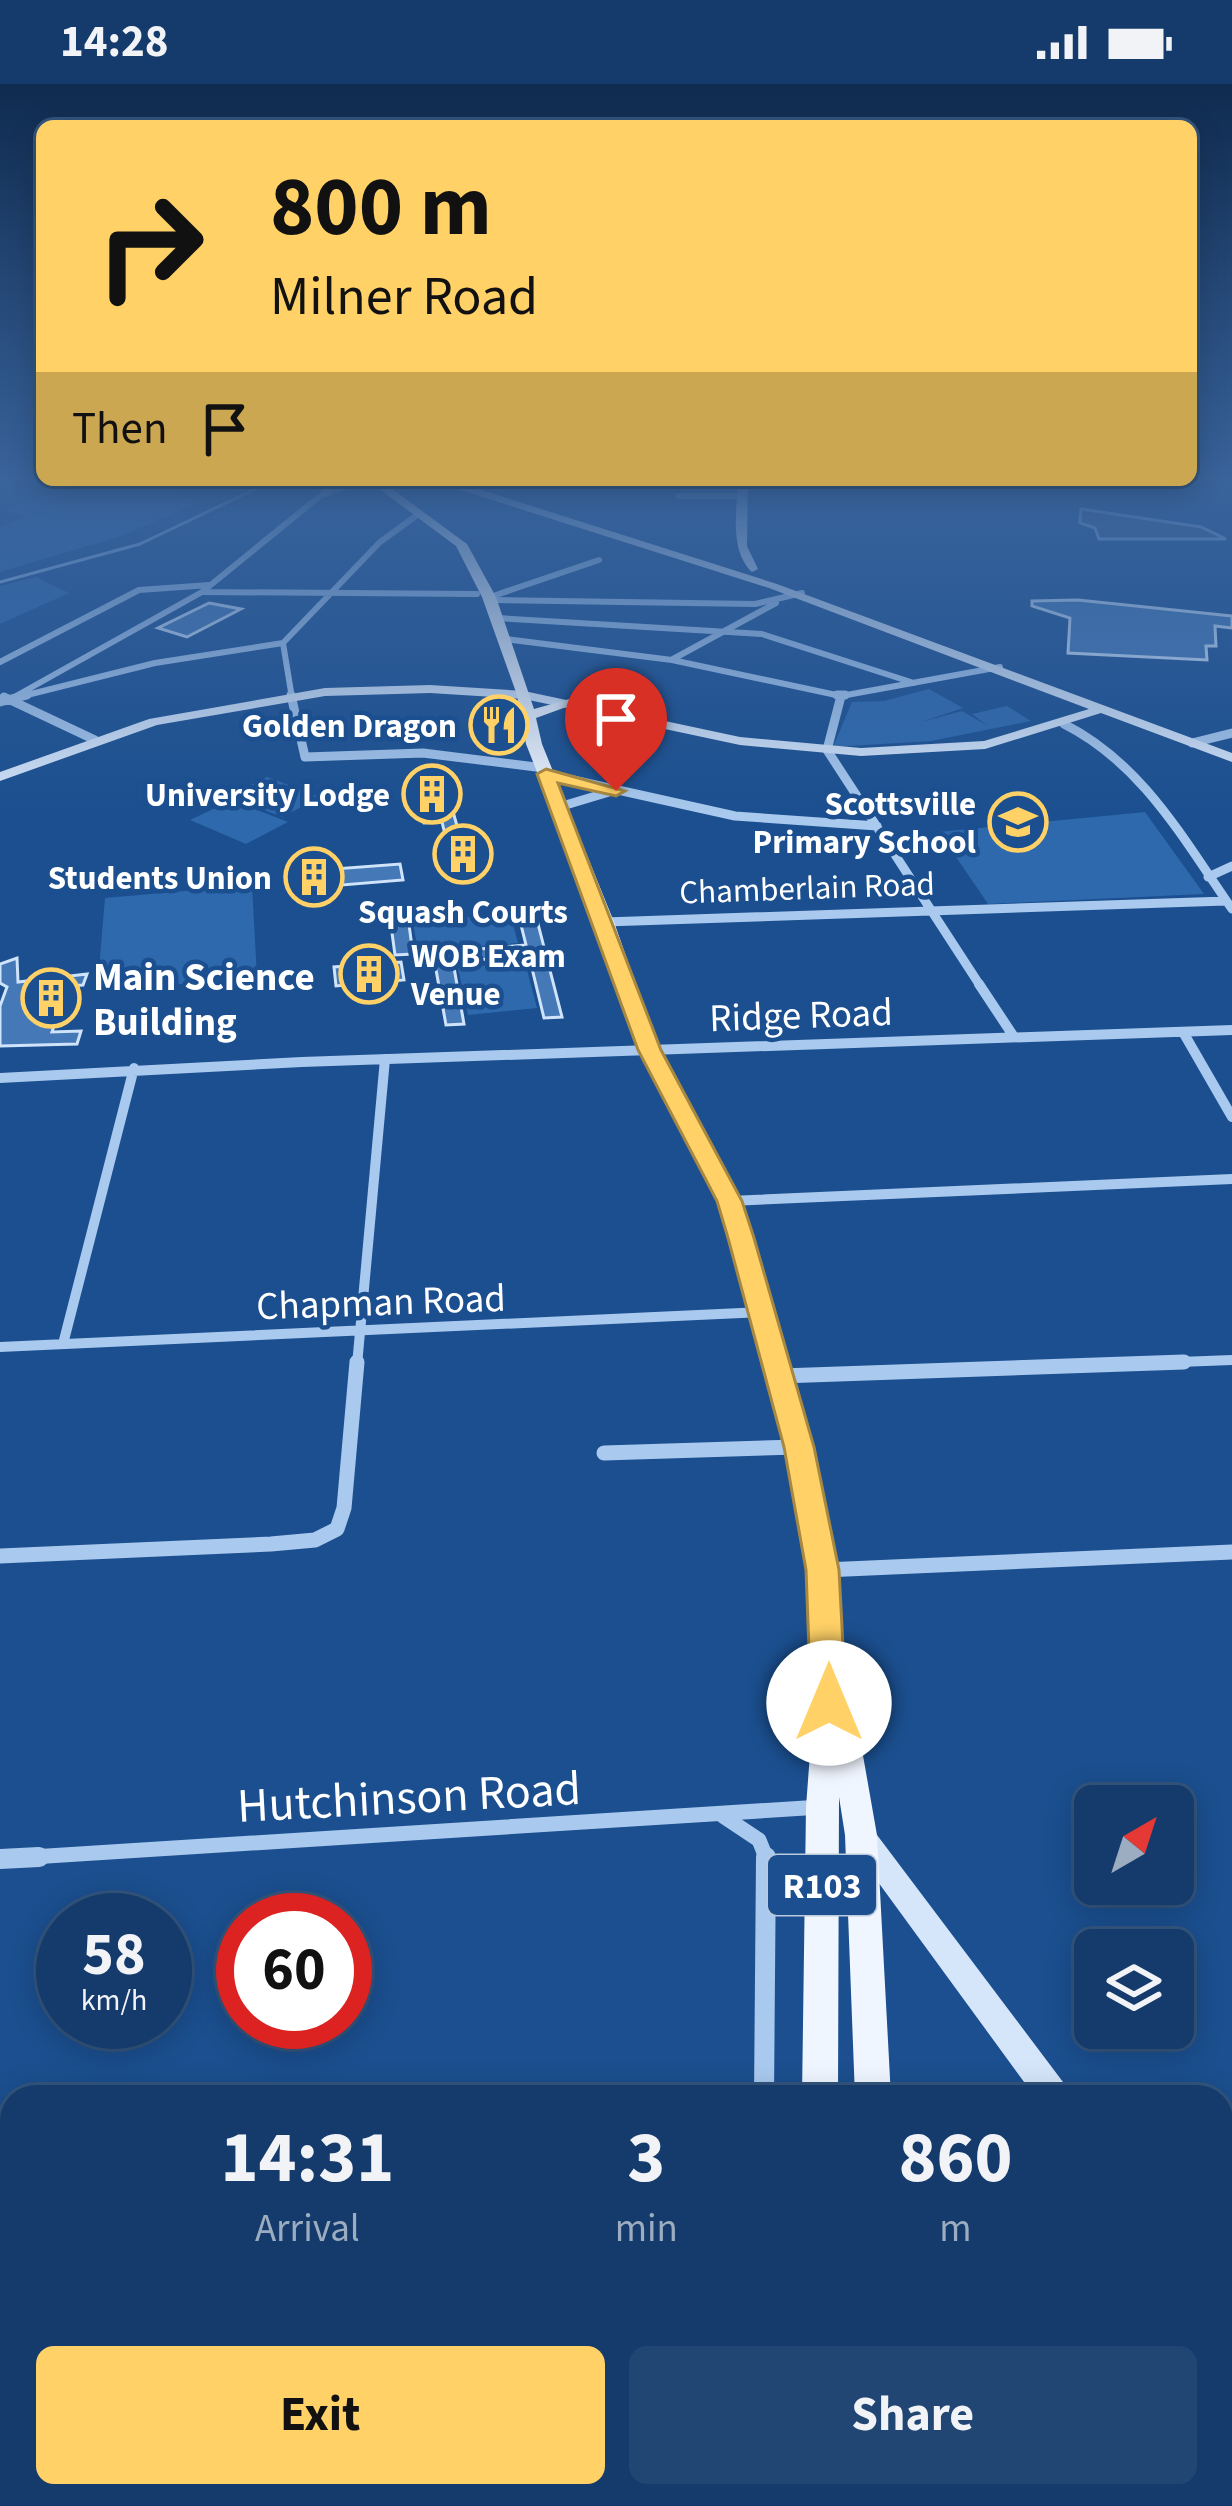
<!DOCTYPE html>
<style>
body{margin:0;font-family:"Source Sans 3",sans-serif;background:#214673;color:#f1f3f6;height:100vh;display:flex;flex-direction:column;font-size:45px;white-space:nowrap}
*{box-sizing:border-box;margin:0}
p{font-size:39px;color:#9dadc1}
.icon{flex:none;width:66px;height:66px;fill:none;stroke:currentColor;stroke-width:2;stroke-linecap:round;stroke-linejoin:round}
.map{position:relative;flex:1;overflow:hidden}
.panel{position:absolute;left:0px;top:2001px;width:1233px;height:423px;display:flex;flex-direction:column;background:#143b6b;border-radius:36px 36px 0 0;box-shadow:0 6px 30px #0003,0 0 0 3px #33557e}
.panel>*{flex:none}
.guide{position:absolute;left:36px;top:36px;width:1161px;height:366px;border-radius:18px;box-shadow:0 6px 30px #0003,0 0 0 3px #33557e;background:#ffd166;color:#111;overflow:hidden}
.needle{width:78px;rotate:39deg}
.controls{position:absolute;left:1074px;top:1701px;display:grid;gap:24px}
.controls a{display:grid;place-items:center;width:120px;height:120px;border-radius:18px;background:#143b6b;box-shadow:0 6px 30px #0003,0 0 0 3px #33557e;font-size:60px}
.speed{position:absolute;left:36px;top:1809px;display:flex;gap:24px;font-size:60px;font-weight:700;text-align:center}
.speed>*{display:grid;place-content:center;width:156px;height:156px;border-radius:50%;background:#143b6b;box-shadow:0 6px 30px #0003,0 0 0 3px #33557e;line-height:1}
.speed small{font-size:30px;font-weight:400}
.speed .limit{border:18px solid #d22;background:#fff;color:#111}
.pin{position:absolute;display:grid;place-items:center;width:102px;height:102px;color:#fff;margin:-123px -51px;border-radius:50% 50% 50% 0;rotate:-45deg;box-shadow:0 0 12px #0007}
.pin .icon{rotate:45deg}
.me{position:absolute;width:132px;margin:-66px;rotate:0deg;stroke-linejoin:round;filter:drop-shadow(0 0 9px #0008)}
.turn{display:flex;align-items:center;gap:42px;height:252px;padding:0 36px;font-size:54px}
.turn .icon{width:156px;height:156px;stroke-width:2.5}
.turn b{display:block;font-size:84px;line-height:102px}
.then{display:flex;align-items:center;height:114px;padding:0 36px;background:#0003;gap:24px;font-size:45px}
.eta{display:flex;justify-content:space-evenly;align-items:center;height:204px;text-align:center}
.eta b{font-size:72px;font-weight:700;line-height:84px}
.action{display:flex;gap:24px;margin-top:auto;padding:24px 36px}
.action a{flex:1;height:138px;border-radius:18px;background:#ffd166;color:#111;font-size:48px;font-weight:700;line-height:138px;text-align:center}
.action a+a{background:#214673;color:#f1f3f6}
.status{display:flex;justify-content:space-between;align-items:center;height:84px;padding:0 60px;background:#143b6b;direction:ltr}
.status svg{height:33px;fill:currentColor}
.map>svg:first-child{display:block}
</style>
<div class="status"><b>14:28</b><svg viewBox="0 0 49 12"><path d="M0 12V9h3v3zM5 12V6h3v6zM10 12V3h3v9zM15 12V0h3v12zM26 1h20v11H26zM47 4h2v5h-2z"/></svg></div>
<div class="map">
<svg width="1232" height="2422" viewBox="0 0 1232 2422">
<rect width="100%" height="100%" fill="#1b4f8f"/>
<path fill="#2e69ad" d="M91 398 112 403 124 399 202 417 124 451 0 488V443L26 433 4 426Z
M36 493 69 509 0 540V502Z
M929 605 963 624 921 638 962 627 988 642 972 630 1007 622 1031 637 931 657 833 663 852 618 884 617Z
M267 693 321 713 282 733 228 712Z
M232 716 288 738 246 760 190 736Z
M1145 728 1204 810 988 820 939 748Z
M252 801 257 893 97 908 105 814Z
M510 829 518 859 418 868 413 838Z
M525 878 537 924 468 931 458 884Z
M1221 2370 1232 2384V2422H928V2412H1221Z
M264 2412H715L714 2422H240Z"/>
<path fill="#3c6290" stroke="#9cc4f0" stroke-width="3" d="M1081 425 1201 443 1226 455H1099L1095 444 1080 439Z"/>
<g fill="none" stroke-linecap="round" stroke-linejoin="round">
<path stroke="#9cc4f0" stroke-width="3" d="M0 498 140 460 274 396"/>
</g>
<path fill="#4478b7" stroke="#cfe3fa" stroke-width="3" d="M1078 516 1232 532V544L1215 542 1216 562H1206L1207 576 1068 569 1070 534 1032 522V517Z
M209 519 241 525 187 553 158 544Z
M444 696 461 756 474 764 473 785 454 787 442 738 424 739 414 698Z
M334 776 335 785 400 780 403 796 294 805 292 779Z
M407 826 413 870 395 871 389 827Z
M537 836 562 933 544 934 529 872H520L453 878 464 940 446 941 433 869 526 861 520 837Z
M17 874 18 898 87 890 83 901 67 902 52 948 81 947 77 960 0 962V922L7 903 0 899V880Z
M401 878 404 896 336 902 334 883Z"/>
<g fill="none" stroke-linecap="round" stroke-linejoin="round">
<path stroke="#a9c9ee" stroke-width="6" d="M678 412H741
M203 508 477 510
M496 511 599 476
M490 516 755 520 802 509
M497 534 762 550 914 599
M505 555 672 576 841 612 1000 583
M283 559 292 614
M283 559 380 458 420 429
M673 575 776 519
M0 578 139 506 209 501
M16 612 202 508 320 412 356 399
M15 614 155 579 283 559"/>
<path stroke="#a9c9ee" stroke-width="9" d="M291 611 305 673 423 669 544 684
M837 611H845
M841 612 827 666 981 903
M4 613 95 656
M0 618 27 611
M1064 640C1143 680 1183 755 1232 825
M1192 659 1232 649
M546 690 735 732 877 742
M559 723 609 708
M1208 793 1232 782
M605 838 1226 817"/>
<path stroke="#a9c9ee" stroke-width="10" d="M979 900 1014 953
M1183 948 1232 1033
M0 994 302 978 1232 946
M730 1117 1232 1095
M63 1260 134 984
M0 1263 763 1228
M357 1281 385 975
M1100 1281 1232 1276"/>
<path stroke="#a9c9ee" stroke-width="15" d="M781 1292 1184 1278
M604 1369 797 1363
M0 1472 271 1460 315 1456 337 1445 344 1424 357 1278
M824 1486 1232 1468
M723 1732 759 1756 767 1776
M0 1775 821 1723"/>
<path stroke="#a9c9ee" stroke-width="20" d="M0 1775 39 1773
M764 2013 766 1773
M1221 2064 1232 2045
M0 2173 12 2172
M736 2422 737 2412"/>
<path fill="#d6e6fa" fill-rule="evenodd" d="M450 396 777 500 1232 669V678L1101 629 985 665 861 672 740 661 524 615 430 609 325 612 157 641 0 697V688L149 635 325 604 430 601 524 607 740 653 861 664 984 657 1089 625 769 504 451 403 361 405 356 402 361 399Z
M738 396H748L747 462 758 485 752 488C729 466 737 427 738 396Z
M861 1739 871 1743 1066 2002 1071 2013H1035L851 1761 847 1752 851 1743Z
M1221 2233 1232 2238V2308L1221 2305Z"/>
<path fill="#f0f6ff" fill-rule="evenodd" d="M327 396H339L327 412H319Z
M367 396H380L467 460 496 513 534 625 573 614 580 618 536 634 542 660 614 838 659 966 741 1117 785 1259 837 1486 845 1599 852 1609 877 1751 891 2013H855L845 1751 839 1713 838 2013H802L806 1723 816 1590 809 1486 761 1259 719 1117 639 966 596 838 526 660 517 611 482 513 456 462Z"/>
<path fill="#fff" fill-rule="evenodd" d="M796 2412H844L843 2422H795Z"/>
</g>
<linearGradient id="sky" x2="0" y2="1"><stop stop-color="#0f2b4f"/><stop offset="0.54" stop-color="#39639b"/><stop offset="1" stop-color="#39639b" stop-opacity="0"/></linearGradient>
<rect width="1232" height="731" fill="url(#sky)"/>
<path fill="#ffd166" stroke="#a68842" stroke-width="3" d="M546 685 625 707 616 712 558 699 661 966 742 1117 754 1154 814 1363 839 1486 846 1619 841 1629 829 1634 816 1629 811 1619 806 1486 784 1363 728 1154 717 1117 638 966 537 690Z"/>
<defs>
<g id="restaurant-ring" transform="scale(3)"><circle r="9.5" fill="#1b4f8f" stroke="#ffd166" stroke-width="1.5"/><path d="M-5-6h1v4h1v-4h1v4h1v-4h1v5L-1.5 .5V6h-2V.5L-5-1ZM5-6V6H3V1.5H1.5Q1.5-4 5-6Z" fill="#ffd166"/></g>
<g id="building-ring" transform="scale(3)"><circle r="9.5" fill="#1b4f8f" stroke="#ffd166" stroke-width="1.5"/><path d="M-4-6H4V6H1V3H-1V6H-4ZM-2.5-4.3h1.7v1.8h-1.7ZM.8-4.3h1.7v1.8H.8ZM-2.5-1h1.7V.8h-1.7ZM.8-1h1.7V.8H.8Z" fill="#ffd166"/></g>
<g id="school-ring" transform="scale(3)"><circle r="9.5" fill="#1b4f8f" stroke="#ffd166" stroke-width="1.5"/><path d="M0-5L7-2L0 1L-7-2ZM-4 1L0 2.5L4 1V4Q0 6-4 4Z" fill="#ffd166"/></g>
</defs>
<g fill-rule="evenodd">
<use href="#restaurant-ring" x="499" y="641"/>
<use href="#building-ring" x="432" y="710"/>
<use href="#school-ring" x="1018" y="738"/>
<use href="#building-ring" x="463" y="770"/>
<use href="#building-ring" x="314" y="793"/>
<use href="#building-ring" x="369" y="890"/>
<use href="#building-ring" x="51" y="914"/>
</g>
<g text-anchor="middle" stroke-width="9" stroke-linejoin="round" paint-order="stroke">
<g font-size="33" font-weight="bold" fill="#fff" stroke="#1b4f8f" text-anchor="end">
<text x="457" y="653">Golden Dragon</text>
<text x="390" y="722">University Lodge</text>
<text x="976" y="731">Scottsville<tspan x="976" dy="38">Primary School</tspan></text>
<text x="272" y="805">Students Union</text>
<text x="463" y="839" text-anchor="middle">Squash Courts</text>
<text x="411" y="883" text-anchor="start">WOB Exam<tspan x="411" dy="38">Venue</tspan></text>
</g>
<g font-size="33" fill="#fff" stroke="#1b4f8f">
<text transform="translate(807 803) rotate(-2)" y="12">Chamberlain Road</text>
</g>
<rect fill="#1b4f8f" stroke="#bbcadd" stroke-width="3" x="768" y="1771" width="108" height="60" rx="9"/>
<g font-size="36" font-weight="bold" fill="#fff">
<text x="822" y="1814">R103</text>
</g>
<g font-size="39" font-weight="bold" fill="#fff" stroke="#1b4f8f" text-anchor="start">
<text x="93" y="906">Main Science<tspan x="93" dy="45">Building</tspan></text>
</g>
<g font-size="39" fill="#fff" stroke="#1b4f8f">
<text transform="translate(801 930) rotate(-2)" y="14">Ridge Road</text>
<text transform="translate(381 1217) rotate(-2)" y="14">Chapman Road</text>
</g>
<g font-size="48" fill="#fff" stroke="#1b4f8f">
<text transform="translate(409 1712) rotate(-3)" y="17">Hutchinson Road</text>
</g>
</g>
</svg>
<div class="controls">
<a><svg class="needle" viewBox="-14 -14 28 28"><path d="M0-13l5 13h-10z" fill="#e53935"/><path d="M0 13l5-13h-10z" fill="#9dadc1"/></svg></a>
<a><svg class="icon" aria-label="layers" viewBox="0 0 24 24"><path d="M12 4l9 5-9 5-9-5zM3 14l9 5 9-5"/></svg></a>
</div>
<div class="speed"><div>58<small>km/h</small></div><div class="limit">60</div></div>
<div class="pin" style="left:616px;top:707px;background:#d93025"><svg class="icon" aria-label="arrive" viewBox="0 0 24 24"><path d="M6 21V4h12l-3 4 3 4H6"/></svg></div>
<svg class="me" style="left:829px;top:1619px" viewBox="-20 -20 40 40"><circle r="19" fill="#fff"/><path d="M0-13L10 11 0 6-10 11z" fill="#ffd166"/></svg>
<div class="guide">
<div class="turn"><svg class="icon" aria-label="right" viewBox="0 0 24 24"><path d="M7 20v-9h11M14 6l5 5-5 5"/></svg><div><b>800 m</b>Milner Road</div></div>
<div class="then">Then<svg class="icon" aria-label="arrive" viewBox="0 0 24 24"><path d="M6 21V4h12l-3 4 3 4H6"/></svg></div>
</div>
<section class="panel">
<div class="eta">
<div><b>14:31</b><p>Arrival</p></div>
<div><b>3</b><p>min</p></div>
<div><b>860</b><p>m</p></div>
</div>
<div class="action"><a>Exit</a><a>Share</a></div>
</section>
</div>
